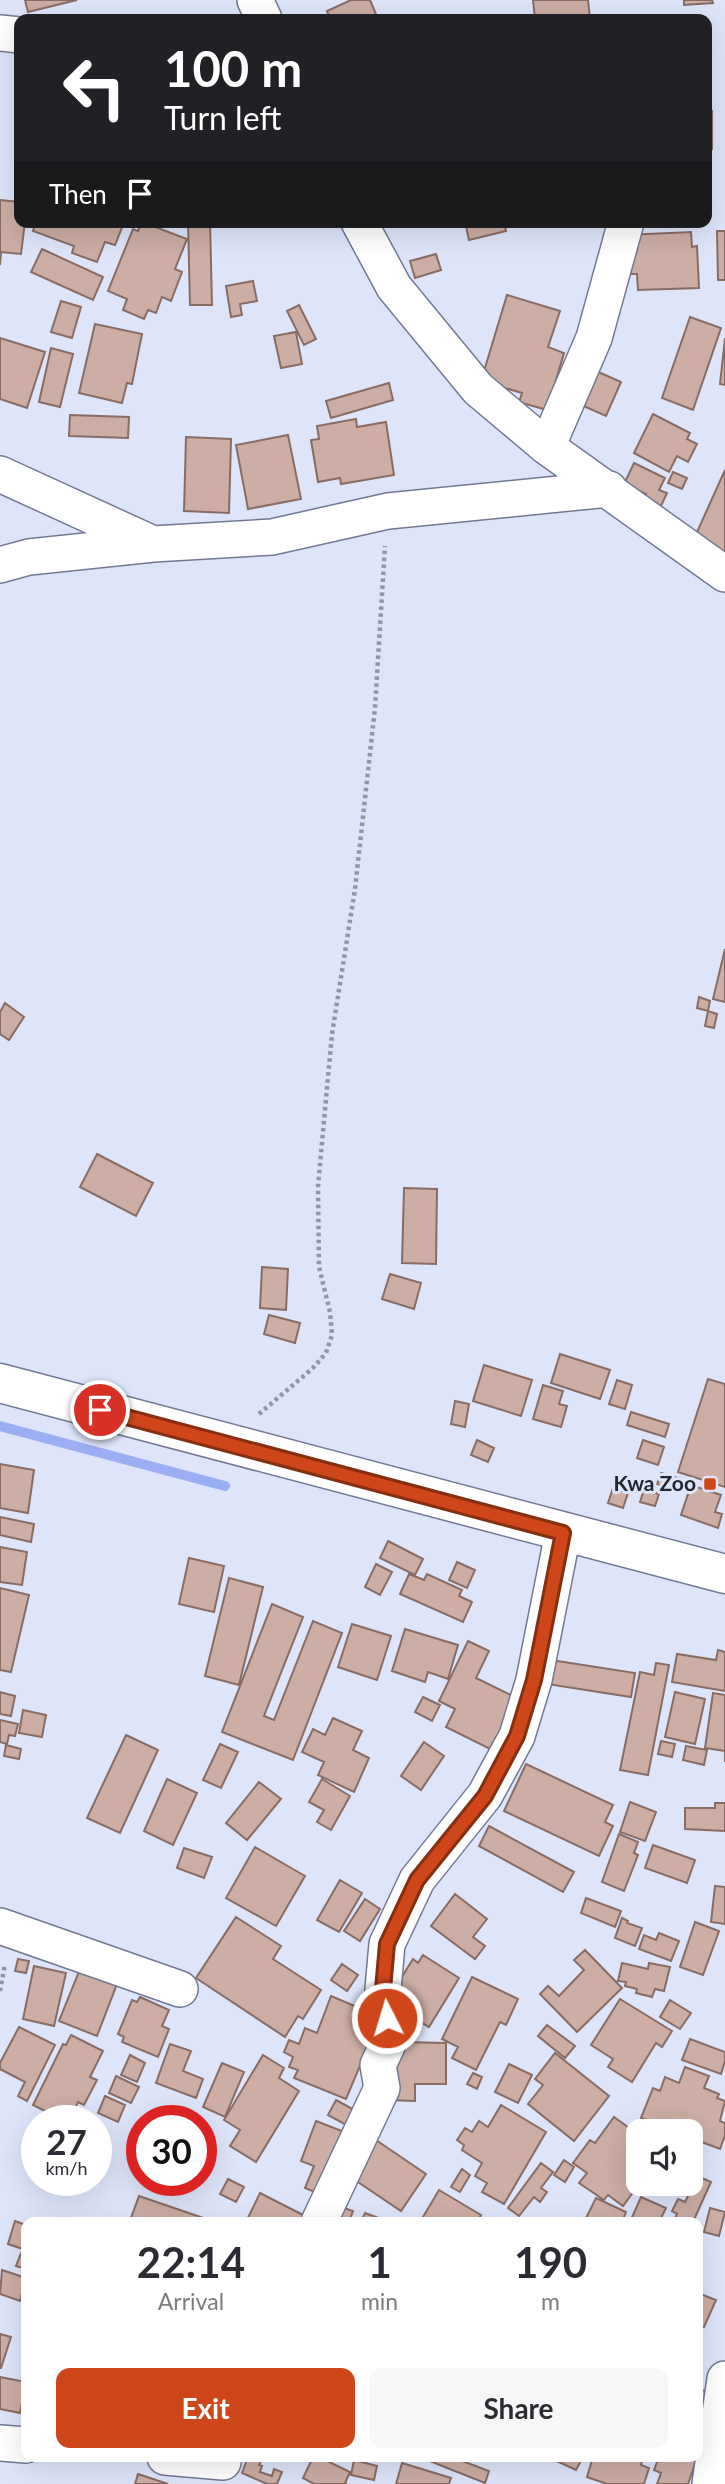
<!DOCTYPE html>
<style>
body{margin:0;font-family:Lato,sans-serif;background:#f7f7f7;color:#2b2b33;height:100vh;display:flex;flex-direction:column;font-size:26px;white-space:nowrap}
*{box-sizing:border-box;margin:0}
p{font-size:23px;color:#7c7c81}
.icon{flex:none;width:38px;height:38px;fill:none;stroke:currentColor;stroke-width:2;stroke-linecap:round;stroke-linejoin:round}
.map{position:relative;flex:1;overflow:hidden}
.details{position:absolute;left:21px;top:2217px;width:682px;height:245px;display:flex;flex-direction:column;background:#fff;border-radius:14px;box-shadow:0 7px 28px #0002}
.details>*{flex:none}
.guide{position:absolute;left:14px;top:14px;width:698px;height:214px;border-radius:14px;box-shadow:0 7px 28px #0002;background:#202124;color:#fff;overflow:hidden}
.buttons{position:absolute;left:626px;top:2119px;display:grid;gap:14px}
.buttons a{display:grid;place-items:center;width:77px;height:77px;border-radius:14px;background:#fff;box-shadow:0 7px 28px #0002;font-size:35px}
.speed{position:absolute;left:21px;top:2105px;display:flex;gap:14px;font-size:35px;font-weight:700;text-align:center}
.speed>*{display:grid;place-content:center;width:91px;height:91px;border-radius:50%;background:#fff;box-shadow:0 7px 28px #0002;line-height:1}
.speed small{font-size:18px;font-weight:400}
.speed .limit{border:10px solid #d22;background:#fff;color:#111}
.pin{position:absolute;display:grid;place-items:center;width:60px;height:60px;color:#fff;margin:-30px;border:4px solid #fff;border-radius:50%;box-shadow:0 2px 7px #0007}
.me{position:absolute;width:77px;margin:-38px;rotate:355deg;stroke-linejoin:round;filter:drop-shadow(0 0 5px #0008)}
.turn{display:flex;align-items:center;gap:24px;height:147px;padding:0 35px;font-size:32px}
.turn .icon{width:91px;height:91px;stroke-width:2.5}
.turn b{display:block;font-size:49px;line-height:60px}
.then{display:flex;align-items:center;height:66px;padding:0 35px;background:#0003;gap:14px;font-size:26px}
.eta{display:flex;justify-content:space-evenly;align-items:center;height:119px;text-align:center}
.eta b{font-size:42px;font-weight:700;line-height:49px}
.action{display:flex;gap:14px;margin-top:auto;padding:14px 35px}
.action a{flex:1;height:80px;border-radius:14px;background:#ce4619;color:#fff;font-size:28px;font-weight:700;line-height:80px;text-align:center}
.action a+a{background:#f7f7f7;color:#2b2b33}
.map>svg:first-child{display:block}
</style>
<div class="map">
<svg width="725" height="2484" viewBox="0 0 725 2484">
<rect width="100%" height="100%" fill="#dee5fb"/>
<g fill="none" stroke-linecap="round" stroke-linejoin="round">
<path stroke="#9caef3" stroke-width="10" d="M0 1426 225 1486"/>
</g>
<path fill="#cdada4" stroke="#896c64" stroke-width="2" d="M25 0H77L28 12Z
M351 0H370L378 19H330L327 11Z
M533 0H588L590 19H535Z
M684 0H712L713 3 684 5Z
M707 111H712V149H707Z
M707 159H711L709 199 707 198Z
M0 200 19 202V222H25L21 254 1 252 0 265Z
M36 222H116L123 225 115 245 105 242 97 262 72 253 74 246 33 231Z
M142 222 187 239 175 269 182 272 171 301 162 297 156 313 148 310 144 319 123 310 127 299 108 291 133 229 138 231Z
M188 222H210L212 305H190Z
M465 222H504L506 231 469 240Z
M717 231H725V280H718Z
M691 232 692 247 697 246 699 288 638 290 637 274H628L626 235Z
M42 249 103 277 93 300 31 272Z
M436 254 441 270 415 278 410 261Z
M253 281 257 301 240 304 242 315 231 317 226 286Z
M507 295 560 311 548 347 564 353 547 410 519 402 522 393 481 381Z
M61 301 81 307 72 338 51 332Z
M299 305 316 339 304 345 287 311Z
M690 317 721 328 693 410 662 398Z
M95 324 142 334 132 384 127 383 122 403 79 393Z
M296 332 302 364 281 368 274 336Z
M0 338 45 352 27 408 0 399Z
M725 338V385L720 384Z
M51 348 73 354 60 407 39 402Z
M594 370 621 382 606 416 579 404Z
M389 383 393 400 331 418 326 401Z
M653 414 690 433 687 439 697 444 688 462 677 456 669 472 634 453Z
M70 415 129 417 128 438 69 436Z
M356 419 357 427 386 422 394 475 341 484 340 478 318 482 311 440 319 439 317 426Z
M288 435 301 499 248 509 236 445Z
M186 437 231 439 229 513 184 511Z
M634 463 665 478 659 490 667 493 661 506 644 498 646 494 624 484Z
M725 470V555L693 541Z
M673 472 687 478 682 489 668 483Z
M725 949V1002L713 999Z
M699 997 710 1001 708 1011 697 1008Z
M5 1003 24 1017 9 1040 0 1034V1012Z
M708 1011 717 1014 714 1028 705 1026Z
M97 1154 153 1183 136 1216 80 1187Z
M404 1188 437 1189 436 1264 402 1263Z
M262 1267 288 1269 286 1310 260 1308Z
M390 1274 421 1283 414 1309 382 1299Z
M269 1315 300 1323 295 1343 264 1334Z
M560 1354 610 1370 600 1399 551 1383Z
M484 1365 532 1380 521 1416 473 1401Z
M708 1379 725 1384V1487L678 1472Z
M617 1380 632 1385 625 1409 609 1404Z
M543 1385 563 1391 559 1404 567 1406 561 1427 533 1419Z
M455 1401 469 1404 465 1427 451 1424Z
M631 1412 669 1424 665 1437 627 1425Z
M477 1440 494 1448 488 1462 471 1455Z
M643 1440 664 1447 658 1465 637 1458Z
M0 1464 34 1470 28 1513 0 1508Z
M661 1473 681 1479 677 1490 657 1484Z
M691 1485 721 1495 715 1512 722 1514 718 1528 681 1515Z
M613 1488 628 1493 623 1508 608 1503Z
M644 1489 659 1494 655 1506 640 1502Z
M0 1517 34 1524 31 1542 0 1535Z
M388 1541 423 1559 415 1575 380 1558Z
M0 1547 27 1552 22 1585 0 1582Z
M189 1558 224 1566 214 1612 179 1604Z
M457 1562 475 1570 467 1588 449 1580Z
M376 1564 392 1572 380 1595 365 1587Z
M409 1574 424 1580 427 1574 462 1590 459 1596 472 1602 463 1622 400 1594Z
M229 1578 263 1587 239 1685 205 1676Z
M0 1588 29 1595 11 1672 0 1670Z
M272 1604 303 1617 264 1716 274 1720 313 1621 342 1633 293 1760 222 1732Z
M352 1624 391 1636 377 1680 338 1667Z
M405 1629 458 1645 448 1679 428 1672 425 1682 392 1671Z
M468 1641 489 1651 476 1678 517 1698 492 1750 446 1727 455 1709 439 1701Z
M718 1650 725 1652V1691L672 1682 677 1654 716 1660Z
M551 1660 635 1673 631 1697 547 1684Z
M656 1663 669 1665 648 1775 620 1770 640 1672 654 1675Z
M0 1692 15 1696 11 1716 0 1714Z
M675 1692 705 1699 695 1744 665 1737Z
M713 1693 725 1695V1762V1751L705 1748Z
M423 1697 440 1705 432 1721 415 1712Z
M23 1710 46 1715 42 1737 19 1733Z
M333 1718 362 1731 353 1750 369 1758 354 1792 318 1775 324 1762 302 1752 313 1729 325 1735Z
M0 1720 18 1724 15 1736 9 1735 7 1744 0 1742Z
M126 1735 158 1750 120 1833 87 1818Z
M661 1741 675 1744 672 1757 658 1754Z
M424 1742 444 1756 421 1790 401 1776Z
M220 1744 238 1752 221 1788 203 1780Z
M6 1745 21 1749 19 1759 4 1756Z
M686 1746 707 1750 704 1765 683 1760Z
M526 1764 613 1805 605 1822 613 1826 599 1856 504 1811Z
M167 1779 197 1793 173 1845 144 1831Z
M322 1779 350 1796 331 1830 317 1822 324 1810 309 1802Z
M259 1782 281 1799 247 1840 226 1823Z
M630 1802 656 1812 645 1841 620 1832Z
M715 1803H725V1831L685 1829V1808H715Z
M489 1826 574 1872 563 1892 479 1846Z
M619 1834 638 1842 634 1853 638 1855 624 1891 602 1882Z
M653 1845 695 1860 687 1883 645 1868Z
M255 1847 305 1876 276 1926 226 1898Z
M184 1848 212 1857 204 1878 177 1868Z
M340 1880 362 1893 339 1932 317 1920Z
M715 1886 725 1887V1924L711 1922Z
M455 1894 487 1919 473 1937 485 1946 475 1959 431 1926Z
M586 1898 621 1911 615 1927 581 1913Z
M365 1899 380 1909 360 1941 344 1931Z
M236 1917 281 1946 273 1959 321 1990 303 2019 298 2016 285 2037 196 1978Z
M622 1918 628 1921 627 1923 642 1928 635 1946 615 1938Z
M695 1922 719 1931 703 1975 680 1967Z
M659 1933 679 1941 671 1961 639 1949 644 1935 656 1940Z
M585 1950 622 1988 577 2032 540 1994 548 1986 559 1996 584 1970 574 1960Z
M423 1955 459 1978 429 2027 387 2001 413 1959 418 1963Z
M18 1959 29 1961 26 1973 15 1971Z
M622 1963 648 1969 649 1963 670 1967 664 1991 655 1989 652 1997 636 1993 637 1989 625 1986 626 1982 618 1981Z
M342 1964 358 1975 347 1991 331 1980Z
M34 1966 66 1973 54 2026 23 2019Z
M80 1969 117 1984 97 2036 59 2021Z
M472 1977 518 1999 506 2025 500 2022 476 2070 452 2058 458 2047 442 2039Z
M331 1996 369 2012 363 2028 380 2034 367 2049 346 2099 294 2078 298 2070 289 2067 293 2057 284 2052 289 2040 299 2044 305 2028 317 2033Z
M140 1997 169 2010 162 2026 169 2029 158 2057 122 2042 124 2037 118 2034 132 2000 137 2002Z
M620 1999 672 2031 662 2047 656 2043 632 2082 608 2067 613 2059 591 2045Z
M670 2000 691 2013 680 2029 660 2017Z
M547 2025 575 2046 565 2058 538 2036Z
M19 2027 55 2045 27 2101 18 2096 25 2082 0 2069V2063Z
M71 2035 103 2051 90 2077 97 2080 84 2105 78 2102 69 2121H65L33 2105 63 2044 66 2045Z
M690 2039 725 2052V2061L721 2074 682 2060Z
M404 2042 446 2043V2084H415V2101L388 2100V2046H404Z
M170 2044 191 2051 183 2071 203 2079 196 2098 156 2083Z
M555 2053 609 2096 574 2141 528 2104 543 2085 535 2079Z
M130 2055 145 2063 137 2082 121 2075Z
M263 2055 284 2068 279 2078 299 2091 256 2162 230 2146 240 2130 224 2120Z
M222 2063 244 2072 225 2117 203 2107Z
M509 2064 532 2075 518 2103 495 2092Z
M685 2067 709 2076 704 2088 719 2094 717 2098 725 2101 720 2121 725 2123V2135L720 2149 691 2138V2132H675L641 2118 653 2088 660 2091 665 2077 679 2083Z
M473 2073 482 2077 477 2089 467 2084Z
M116 2076 139 2087 131 2103 109 2093Z
M105 2096 125 2105 118 2122 98 2113Z
M336 2100 356 2111 348 2126 328 2115Z
M501 2105 546 2132 504 2204 482 2192 487 2183 475 2176 482 2163 462 2150 464 2145 457 2140 465 2128 472 2132 479 2121 488 2127Z
M614 2117 639 2135V2184L623 2206 608 2195 604 2200 579 2183 587 2173 573 2163 590 2140 595 2143Z
M316 2121 347 2133 322 2195 305 2188 314 2166 301 2161Z
M373 2138 426 2174 401 2211 349 2176Z
M564 2160 574 2167 565 2182 554 2175Z
M541 2163 553 2172 541 2188 547 2192 540 2202 534 2197 519 2216 508 2208Z
M462 2169 470 2175 460 2192 451 2187Z
M691 2173 711 2182 693 2222H673L677 2214 672 2211 678 2199 685 2202 691 2190 684 2186 685 2184H691Z
M228 2179 244 2187 236 2202 220 2194Z
M439 2190 481 2215 477 2222H420Z
M260 2193 305 2216 301 2222H246Z
M139 2196 215 2222H140L131 2218Z
M641 2197 666 2208 659 2222H630Z
M596 2198 626 2212 622 2222H584Z
M330 2203 353 2211 349 2222H323Z
M710 2208 725 2212 719 2236 704 2232Z
M365 2213 389 2222H361Z
M15 2221 26 2225V2250L8 2244Z
M21 2253 26 2255V2269L16 2266Z
M2 2270 26 2278 20 2301 0 2294Z
M698 2293 716 2300 704 2327 698 2325Z
M0 2334 11 2337 1 2368H0Z
M0 2377 26 2382 20 2413 0 2409Z
M698 2389 710 2392 700 2426H698Z
M248 2457H263L259 2465 262 2466 260 2472 272 2476 274 2469 282 2472 277 2484H267L242 2473Z
M313 2457H319L350 2472 345 2483 347 2484H314L303 2478Z
M428 2457H452L489 2471 485 2483 427 2460Z
M548 2457H583L576 2470Z
M593 2457H643L641 2465 649 2468 644 2484H607L587 2477Z
M659 2457H683L696 2461 688 2484H657L661 2473 654 2470Z
M354 2460 377 2466 374 2480 351 2475Z
M402 2463 451 2478 449 2484H396Z
M138 2474 168 2484H135Z"/>
<g fill="none" stroke-linecap="round" stroke-linejoin="round">
<g stroke="#727992" stroke-width="38">
<path id="minor" d="M255 0 264 19
M0 33 19 35
M359 222 394 287 478 389 547 447 725 574
M547 447 594 338 626 222
M0 474 153 544
M0 565 29 557 153 544 272 537 388 511 609 489
M0 1926 180 1989
M319 2222 382 2088 378 2065 387 2046 383 2029 387 2018 383 1989 387 1944 417 1880 485 1795 517 1736 534 1680 563 1533
M0 2443 26 2445
M165 2457 223 2462
M710 2484 725 2379"/>
</g>
<g stroke="#727992" stroke-width="41">
<path id="primary" d="M0 1383 725 1574"/>
</g>
<path stroke="#9196a7" stroke-width="4.5" stroke-dasharray="3.5 3.5" stroke-linecap="butt" d="M259 1414 313 1368 326 1353 332 1335 330 1312 319 1267 318 1186 332 1034 355 889 375 708 385 546
M0 1991 5 1964"/>
<use href="#minor" stroke="#fff" stroke-width="35"/>
<use href="#primary" stroke="#fff" stroke-width="38"/>
</g>
<g fill="none" stroke-linecap="round" stroke-linejoin="round">
<g stroke="#862e10" stroke-width="18">
<path id="route" d="M100 1410 563 1533 534 1680 517 1736 485 1796 417 1880 387 1944 383 1989 387 2018"/>
</g>
<use href="#route" stroke="#ce4619" stroke-width="12"/>
</g>
<rect fill="#ce4619" stroke="#dee5fb" stroke-width="2.5" x="703" y="1477" width="14" height="14" rx="3.5"/>
<g text-anchor="middle" stroke-width="6" stroke-linejoin="round" paint-order="stroke">
<g font-size="21" font-weight="bold" fill="#242731" stroke="#dee5fb" text-anchor="end">
<text x="696" y="1491">Kwa Zoo</text>
</g>
</g>
</svg>
<div class="buttons">
<a><svg class="icon" aria-label="sound" viewBox="0 0 24 24"><path d="M4 9h4l5-4v14l-5-4H4zM17 9q2 3 0 6"/></svg></a>
</div>
<div class="speed"><div>27<small>km/h</small></div><div class="limit">30</div></div>
<div class="pin" style="left:100px;top:1410px;background:#d93025"><svg class="icon" aria-label="arrive" viewBox="0 0 24 24"><path d="M6 21V4h12l-3 4 3 4H6"/></svg></div>
<svg class="me" style="left:387px;top:2018px" viewBox="-20 -20 40 40"><circle r="17" fill="#ce4619" stroke="#fff" stroke-width="3"/><path d="M0-11L8 9 0 5-8 9z" fill="#fff"/></svg>
<div class="guide">
<div class="turn"><svg class="icon" aria-label="left" viewBox="0 0 24 24"><path d="M17 20v-9H6M10 6l-5 5 5 5"/></svg><div><b>100 m</b>Turn left</div></div>
<div class="then">Then<svg class="icon" aria-label="arrive" viewBox="0 0 24 24"><path d="M6 21V4h12l-3 4 3 4H6"/></svg></div>
</div>
<section class="details">
<div class="eta">
<div><b>22:14</b><p>Arrival</p></div>
<div><b>1</b><p>min</p></div>
<div><b>190</b><p>m</p></div>
</div>
<div class="action"><a>Exit</a><a>Share</a></div>
</section>
</div>
